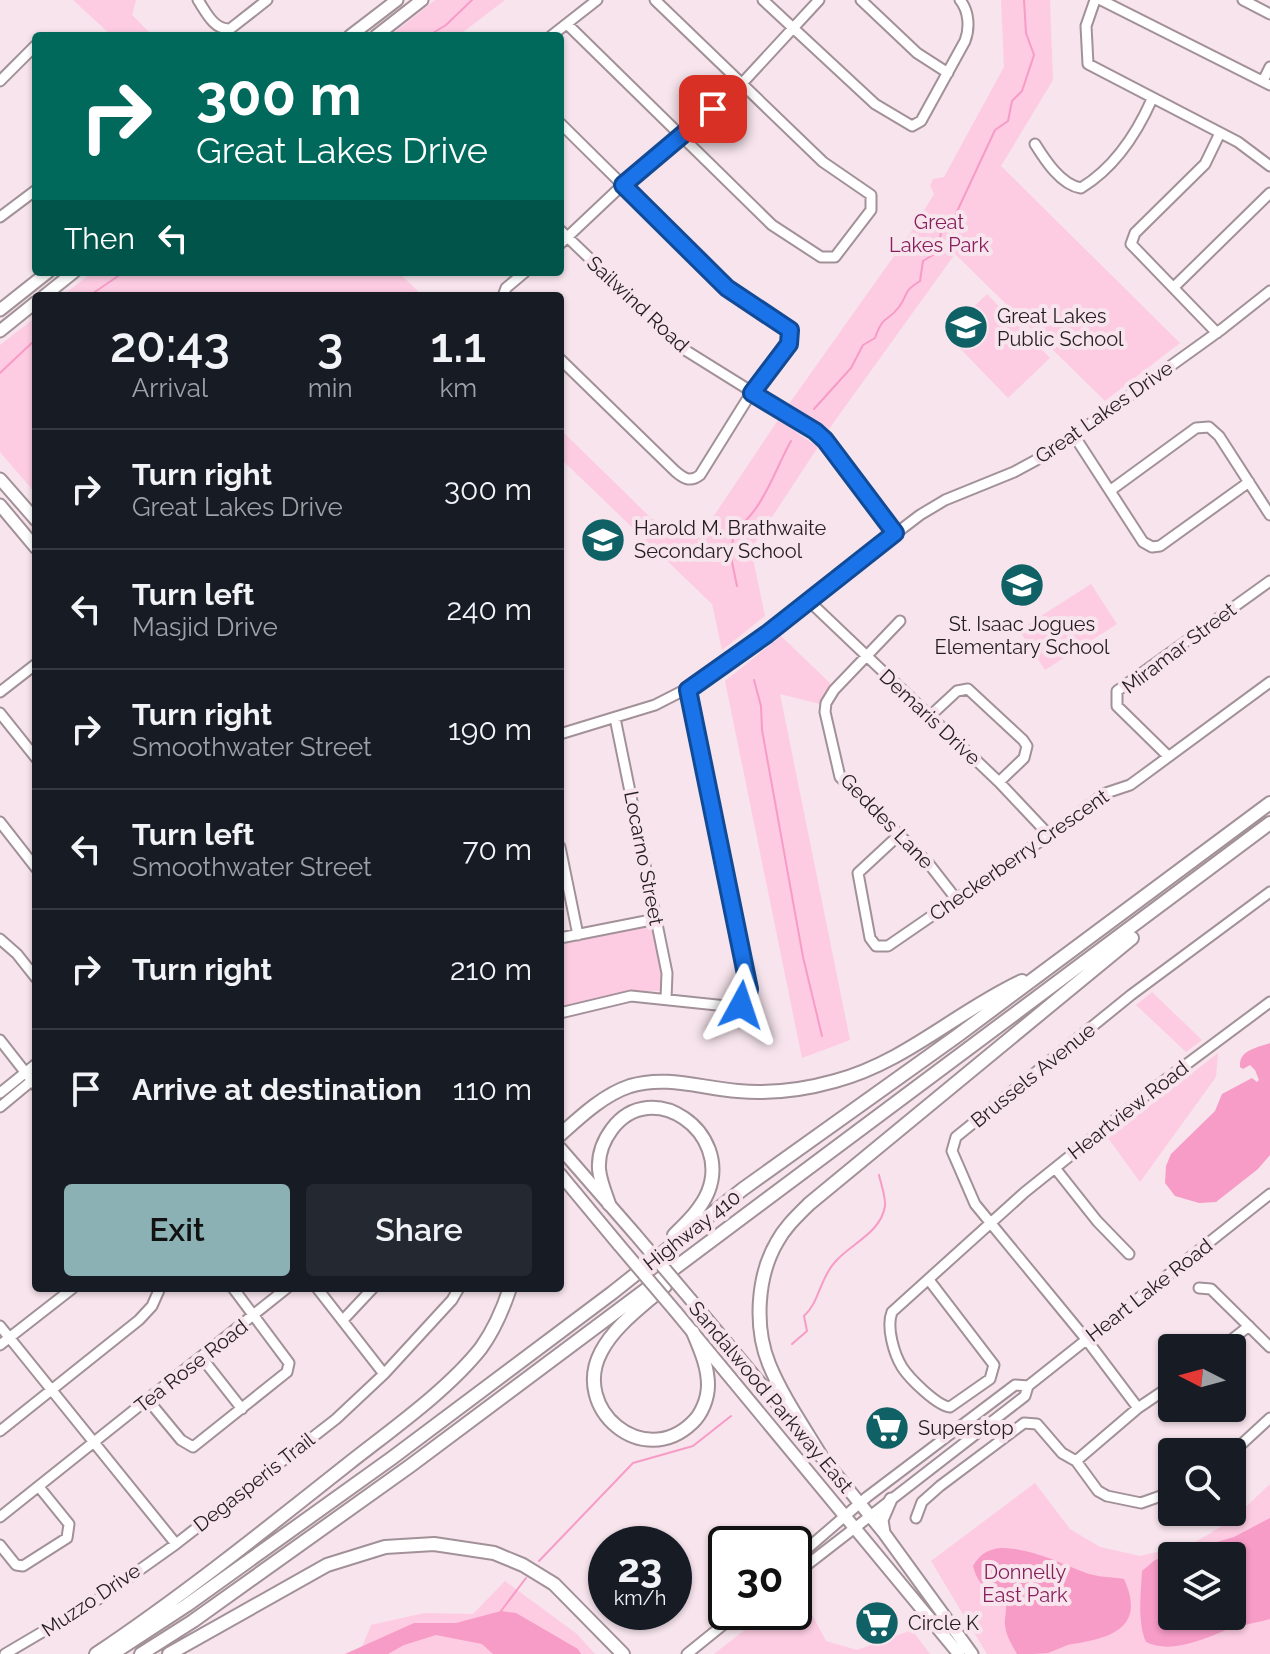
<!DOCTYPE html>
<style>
body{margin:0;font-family:Raleway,sans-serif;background:#242831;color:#f1f3f6;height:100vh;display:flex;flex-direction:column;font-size:30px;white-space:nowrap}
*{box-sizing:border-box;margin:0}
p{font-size:26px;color:#9ea1a6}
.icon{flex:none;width:44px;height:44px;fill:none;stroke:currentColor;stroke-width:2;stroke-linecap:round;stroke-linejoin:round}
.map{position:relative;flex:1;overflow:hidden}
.drawer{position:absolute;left:32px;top:292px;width:532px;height:1000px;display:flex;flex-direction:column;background:#171b24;border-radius:8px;box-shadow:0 2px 6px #0004}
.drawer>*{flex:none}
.guide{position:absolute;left:32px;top:32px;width:532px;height:244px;border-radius:8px;box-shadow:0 2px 6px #0004;background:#00695c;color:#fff;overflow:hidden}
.needle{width:52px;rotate:276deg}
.buttons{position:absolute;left:1158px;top:1334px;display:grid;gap:16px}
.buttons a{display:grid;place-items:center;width:88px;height:88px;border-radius:8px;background:#171b24;box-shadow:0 2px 6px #0004;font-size:40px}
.speed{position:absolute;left:588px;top:1526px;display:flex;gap:16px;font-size:40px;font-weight:700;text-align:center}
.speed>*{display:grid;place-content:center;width:104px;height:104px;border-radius:50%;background:#171b24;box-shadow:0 2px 6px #0004;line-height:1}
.speed small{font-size:20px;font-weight:400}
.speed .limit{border:4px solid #111;border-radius:12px;background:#fff;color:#111}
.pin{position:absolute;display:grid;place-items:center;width:68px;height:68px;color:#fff;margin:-34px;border-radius:16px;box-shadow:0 4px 12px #0006}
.me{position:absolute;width:88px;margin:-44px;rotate:5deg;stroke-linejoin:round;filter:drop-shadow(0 0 6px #0008)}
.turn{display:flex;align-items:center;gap:28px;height:168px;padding:0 32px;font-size:36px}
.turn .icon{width:104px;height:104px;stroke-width:2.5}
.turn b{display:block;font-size:56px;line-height:68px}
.then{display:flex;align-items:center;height:76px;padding:0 32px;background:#0003;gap:16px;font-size:30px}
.eta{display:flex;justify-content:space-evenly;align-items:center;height:136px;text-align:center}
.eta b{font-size:48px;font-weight:600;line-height:56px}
.primary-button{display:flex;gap:16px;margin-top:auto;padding:16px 32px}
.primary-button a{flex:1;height:92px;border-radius:8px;background:#8cb1b5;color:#111;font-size:32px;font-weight:600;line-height:92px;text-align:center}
.primary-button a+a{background:#242831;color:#f1f3f6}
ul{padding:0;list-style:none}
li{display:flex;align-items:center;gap:24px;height:120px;padding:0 32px;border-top:2px solid #363941}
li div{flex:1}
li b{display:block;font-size:30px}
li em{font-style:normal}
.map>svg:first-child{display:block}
</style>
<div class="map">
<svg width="1270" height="1654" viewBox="0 0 1270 1654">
<rect width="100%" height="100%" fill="#f7e4ec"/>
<path fill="#fdcce2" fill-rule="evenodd" d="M73 0H136L132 15 153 36H112Z
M435 0H505L458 36H390Z
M1001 0H1050L1053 80 1001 166 1180 343 1105 401 955 254 829 429 789 404 911 232 934 194 930 185 933 179 944 177 1004 67Z
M93 272H398L423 296H62Z
M987 294 1050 358 1008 398 946 334Z
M36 317V494L0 452V345Z
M778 420 818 447 751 549 765 616 722 650 712 604 560 458V429L652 519 699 538Z
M1091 584 1117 624 1045 670 1019 630Z
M781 636 832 685 820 704 780 694 850 1040 802 1058 725 681Z
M645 927 652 929 654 934 662 978 660 991H630L560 1007V943Z
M1152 992 1202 1040 1186 1052 1136 1005Z
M1218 1053 1216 1077 1140 1182 1108 1138Z
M1035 1483 1070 1529 1100 1547 1140 1556 1191 1544 1209 1534 1234 1518 1270 1484V1654H987L931 1561ZM1172 1556H1232V1616H1172Z
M505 1581 577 1634 595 1654H359L371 1625 424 1613 473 1614Z
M798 1588 826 1641 857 1650 912 1630 930 1654H714L768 1612H794V1591Z"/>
<path fill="#f79bc7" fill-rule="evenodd" d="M1270 1043V1155L1258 1169 1216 1202 1199 1203 1175 1196 1165 1183 1166 1166 1171 1154 1215 1111 1222 1094 1252 1078 1257 1082 1259 1080 1255 1070 1250 1065 1243 1069 1240 1067C1239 1050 1256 1048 1270 1043Z
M1270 1518V1619C1256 1623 1239 1625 1226 1630 1202 1640 1170 1654 1146 1642 1137 1622 1141 1593 1142 1571L1155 1560 1234 1537ZM1172 1556H1232V1616H1172Z
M1000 1548C1032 1548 1057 1562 1086 1573 1097 1577 1111 1577 1124 1579 1146 1627 1112 1638 1072 1644 1063 1646 1057 1650 1048 1653 1040 1654 1027 1654 1017 1654 1012 1645 1006 1636 1005 1625 1004 1617 1008 1608 1005 1600 998 1585 981 1597 973 1566 980 1554 987 1550 1000 1548Z
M501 1611 516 1613 578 1649 581 1654H493L482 1644 436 1635 404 1645 388 1654H345L414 1623H456Z"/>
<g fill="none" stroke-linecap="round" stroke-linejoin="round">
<path stroke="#f79bc7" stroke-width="2" d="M428 36 446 25 472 0
M89 296 124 272
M0 373 36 339
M814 409 851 368 863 345 875 338C884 313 887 323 899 307 909 294 901 293 920 281L923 261 936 253 941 233 954 218 995 130 1008 121 1012 101 1022 91 1034 55 1026 33 1024 0
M737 586 732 562 733 530C761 516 776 467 791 441
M754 680 761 706 762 730 803 957 822 1036
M792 1344 807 1331 804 1316C819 1303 820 1278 835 1262 850 1244 881 1233 885 1206 886 1198 881 1184 879 1175
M539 1561 633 1463 693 1446 731 1416
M501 1611 526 1578"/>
<g stroke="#a29198" stroke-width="13">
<path id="minor" d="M198 0C206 12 214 30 230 29L267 0
M763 0 875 104 912 126 921 121 965 41C970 28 969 11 960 0
M861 0 917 53 948 73
M1095 0 1086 26 1088 64 1238 142 1270 166
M1101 0 1270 85
M1243 0 1270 14
M567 24 772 225 821 257H835L871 210V195L823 162 655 0
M551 36 597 0
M0 81 36 45
M1263 81 1270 67
M560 123 727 288 788 327 791 336 789 344 748 398 700 475C690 483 683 478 675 471L560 359
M1035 144C1045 160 1061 185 1081 188 1114 168 1137 133 1152 99
M0 217 36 190
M560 230 685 350 815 431 825 440 895 533
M560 244 649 160 735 91 819 0
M1174 287 1270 193
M503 296 506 288 525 272
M1217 333 1131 244 1135 233 1205 164 1220 133
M1075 437 1143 542 1152 547 1160 546 1249 482
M1111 490 1196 428 1209 427 1219 436 1270 515
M809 601 999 782 1049 835
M900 621 834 690 826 703 825 712 840 777 929 864 957 900
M0 692 36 664
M0 713 36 758
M930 716 957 691 968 689 1023 740 1027 746 1024 758 999 782
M615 718 667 973 666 999
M560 734 655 705 702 681 920 515 945 500 1014 472 1051 452 1222 329 1270 291
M1168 756 1117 706V691L1270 581
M0 822 36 868
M900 834 858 873 870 938 876 946H888L1074 818 1103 794 1130 785 1141 777 1270 682
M560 847 578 935
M560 938 656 919
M0 939 17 954 36 978
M560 1013 631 996 736 1007 747 1000 749 989 688 690
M0 1040 36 1086
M0 1093 36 1064
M0 1107 35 1078
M1055 1168 1097 1221 1129 1254
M929 1280 994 1365 990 1379 950 1407C937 1406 909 1378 902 1367 894 1354 886 1327 892 1312L1025 1192 1156 1087 1270 1002
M317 1288 384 1374
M1199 1288 1211 1289 1270 1347
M343 1320 373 1288
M0 1326 176 1544
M0 1345 73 1288
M1221 1348 1249 1326
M202 1358 242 1409
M148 1400 181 1440 193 1447 287 1372 289 1363 233 1288
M1138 1408 1086 1339 975 1204 952 1151 956 1137 1131 995 1270 892
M0 1431 139 1320 152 1306 160 1288
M1232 1453 1270 1418
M1076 1461 1138 1408 1172 1385
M0 1517 287 1288
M916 1518 922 1502 940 1486 1024 1423 1037 1424 1062 1453 1076 1461 1098 1491 1107 1496 1141 1503 1172 1492
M0 1545 16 1565 23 1566 67 1538 69 1524 39 1487
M794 1560 867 1497 1015 1385 1028 1386
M794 1575 1025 1396 1028 1386 1270 1194
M5 1654 100 1598 176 1544 336 1419 384 1374 452 1300 459 1288
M687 1654 739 1612"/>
</g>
<g stroke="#a29198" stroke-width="15">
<path id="major" d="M350 36 397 0
M376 36 422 0
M44 296 74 272
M0 310 48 272
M0 331 36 302
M0 479 36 520
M0 505 36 548
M560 1148 635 1234
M560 1174 619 1245
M691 1300 801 1432
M676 1312 959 1654
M817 1451 884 1533 972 1654
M884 1533 882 1520 891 1499"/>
</g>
<g stroke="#a29198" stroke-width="16">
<path id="highway" d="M560 1135C580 1117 603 1095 630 1086 666 1075 701 1088 738 1091 770 1094 803 1090 835 1081 906 1062 957 1011 1022 981
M609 1204C605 1192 600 1181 599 1169 598 1153 603 1141 612 1129 652 1076 732 1132 708 1192 701 1209 687 1222 674 1235
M665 1286C643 1306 615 1325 601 1352 571 1409 643 1470 692 1423 702 1414 708 1398 708 1385 708 1366 700 1349 693 1332
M821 1456C803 1426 782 1396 769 1364 754 1327 757 1276 777 1242 785 1227 797 1216 809 1204L1132 938
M96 1654C184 1595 266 1529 348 1464 391 1430 448 1390 481 1348 494 1330 503 1309 510 1288
M112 1654 187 1605 392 1458 612 1293 743 1189 957 1036 1270 803
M141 1654 193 1621 410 1466 1270 823
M169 1654 327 1565 385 1547 434 1544 494 1553 523 1565 554 1584 623 1654"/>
</g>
<use href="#minor" stroke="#fff" stroke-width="9"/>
<use href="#major" stroke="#fff" stroke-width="11"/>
<use href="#highway" stroke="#fff" stroke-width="12"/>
<g stroke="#a29198" stroke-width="15" stroke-linecap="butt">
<path id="major-bridge" d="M635 1234 691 1300
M619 1245 676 1312"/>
</g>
<use href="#major-bridge" stroke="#fff" stroke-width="11"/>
</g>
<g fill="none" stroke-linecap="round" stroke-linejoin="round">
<g stroke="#114b97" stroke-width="20">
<path id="route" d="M713 109 623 185 727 288 790 330 789 344 752 393 815 431 825 440 895 533 767 634 688 690 749 989 747 1000 741 1005"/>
</g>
<use href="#route" stroke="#1a73e8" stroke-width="14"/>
</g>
<defs>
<g id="school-disc" transform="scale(2.3)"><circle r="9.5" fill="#106165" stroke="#f7e4ec"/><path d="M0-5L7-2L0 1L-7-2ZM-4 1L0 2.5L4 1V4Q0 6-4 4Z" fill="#fff"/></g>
<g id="supermarket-disc" transform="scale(2.3)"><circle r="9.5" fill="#106165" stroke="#f7e4ec"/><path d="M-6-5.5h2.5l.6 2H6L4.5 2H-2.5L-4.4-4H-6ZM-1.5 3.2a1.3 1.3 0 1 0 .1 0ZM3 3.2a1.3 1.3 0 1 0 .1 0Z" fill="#fff"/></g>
</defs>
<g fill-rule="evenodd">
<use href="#school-disc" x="966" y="327"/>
<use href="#school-disc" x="603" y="540"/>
<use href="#school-disc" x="1022" y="585"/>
<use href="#supermarket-disc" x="887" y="1428"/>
<use href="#supermarket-disc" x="877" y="1623"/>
</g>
<g text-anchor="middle" stroke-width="8" stroke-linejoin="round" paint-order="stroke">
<g font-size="20" fill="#881f5c" stroke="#f7e4ec">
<text x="939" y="229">Great<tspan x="939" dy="23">Lakes Park</tspan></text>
<text x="1025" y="1579">Donnelly<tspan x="1025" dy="23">East Park</tspan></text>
</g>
<g font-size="20" fill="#241d20" stroke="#f7e4ec">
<text transform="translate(638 304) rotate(43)" y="7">Sailwind Road</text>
<text transform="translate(1104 412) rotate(-35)" y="7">Great Lakes Drive</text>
<text transform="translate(1179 648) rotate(-37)" y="7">Miramar Street</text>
<text transform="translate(930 717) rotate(43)" y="7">Demaris Drive</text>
<text transform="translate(887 821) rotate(46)" y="7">Geddes Lane</text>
<text transform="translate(1019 855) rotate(-35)" y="7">Checkerberry Crescent</text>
<text transform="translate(644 858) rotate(79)" y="7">Locarno Street</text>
<text transform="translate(1033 1075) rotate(-39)" y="7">Brussels Avenue</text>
<text transform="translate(1128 1110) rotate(-38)" y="7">Heartview Road</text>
<text transform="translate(692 1230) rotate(-38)" y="7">Highway 410</text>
<text transform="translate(1149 1290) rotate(-38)" y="7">Heart Lake Road</text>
<text transform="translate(191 1366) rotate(-38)" y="7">Tea Rose Road</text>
<text transform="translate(771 1397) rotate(50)" y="7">Sandalwood Parkway East</text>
<text transform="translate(254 1482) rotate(-38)" y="7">Degasperis Trail</text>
<text transform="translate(91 1600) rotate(-34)" y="7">Muzzo Drive</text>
</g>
<g font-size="20" fill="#241d20" stroke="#f7e4ec" text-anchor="start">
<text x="997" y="323">Great Lakes<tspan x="997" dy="23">Public School</tspan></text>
<text x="634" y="535">Harold M. Brathwaite<tspan x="634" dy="23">Secondary School</tspan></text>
<text x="1022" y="631" text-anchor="middle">St. Isaac Jogues<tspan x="1022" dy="23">Elementary School</tspan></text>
<text x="918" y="1435">Superstop</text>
<text x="908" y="1630">Circle K</text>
</g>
</g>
</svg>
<div class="buttons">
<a><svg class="needle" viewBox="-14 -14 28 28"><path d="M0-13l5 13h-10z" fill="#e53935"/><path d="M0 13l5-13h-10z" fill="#9ea1a6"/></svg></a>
<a><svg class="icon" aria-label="search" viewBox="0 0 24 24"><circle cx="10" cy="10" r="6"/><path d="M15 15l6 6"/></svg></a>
<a><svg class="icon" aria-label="layers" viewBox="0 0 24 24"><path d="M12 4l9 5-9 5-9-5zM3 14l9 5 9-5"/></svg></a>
</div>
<div class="speed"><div>23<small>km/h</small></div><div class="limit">30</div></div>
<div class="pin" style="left:713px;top:109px;background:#d93025"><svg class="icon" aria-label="arrive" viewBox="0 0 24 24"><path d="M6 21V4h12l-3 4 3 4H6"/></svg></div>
<svg class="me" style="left:741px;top:1005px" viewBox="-20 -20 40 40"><path d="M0-17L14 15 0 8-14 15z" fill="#1a73e8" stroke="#fff" stroke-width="4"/></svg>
<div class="guide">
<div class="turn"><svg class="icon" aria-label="right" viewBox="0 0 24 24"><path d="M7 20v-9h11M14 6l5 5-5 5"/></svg><div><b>300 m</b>Great Lakes Drive</div></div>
<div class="then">Then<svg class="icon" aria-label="left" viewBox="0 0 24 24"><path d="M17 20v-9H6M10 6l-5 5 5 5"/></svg></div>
</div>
<section class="drawer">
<div class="eta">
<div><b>20:43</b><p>Arrival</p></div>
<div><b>3</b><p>min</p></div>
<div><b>1.1</b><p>km</p></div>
</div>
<ul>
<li><svg class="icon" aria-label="right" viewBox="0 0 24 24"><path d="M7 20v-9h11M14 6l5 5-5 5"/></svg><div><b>Turn right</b><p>Great Lakes Drive</p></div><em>300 m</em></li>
<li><svg class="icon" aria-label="left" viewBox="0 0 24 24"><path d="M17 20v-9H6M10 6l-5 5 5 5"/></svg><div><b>Turn left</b><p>Masjid Drive</p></div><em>240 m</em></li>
<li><svg class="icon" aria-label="right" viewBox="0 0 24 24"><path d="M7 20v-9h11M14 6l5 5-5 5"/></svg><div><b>Turn right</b><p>Smoothwater Street</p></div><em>190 m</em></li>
<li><svg class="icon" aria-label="left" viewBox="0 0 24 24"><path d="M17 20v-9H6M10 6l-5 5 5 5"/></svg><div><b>Turn left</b><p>Smoothwater Street</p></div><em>70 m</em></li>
<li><svg class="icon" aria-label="right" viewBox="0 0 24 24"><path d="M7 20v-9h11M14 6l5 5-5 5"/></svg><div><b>Turn right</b></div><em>210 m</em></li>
<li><svg class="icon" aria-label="arrive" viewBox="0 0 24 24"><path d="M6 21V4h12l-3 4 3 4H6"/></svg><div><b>Arrive at destination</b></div><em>110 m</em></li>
</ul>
<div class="primary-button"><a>Exit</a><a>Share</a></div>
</section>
</div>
